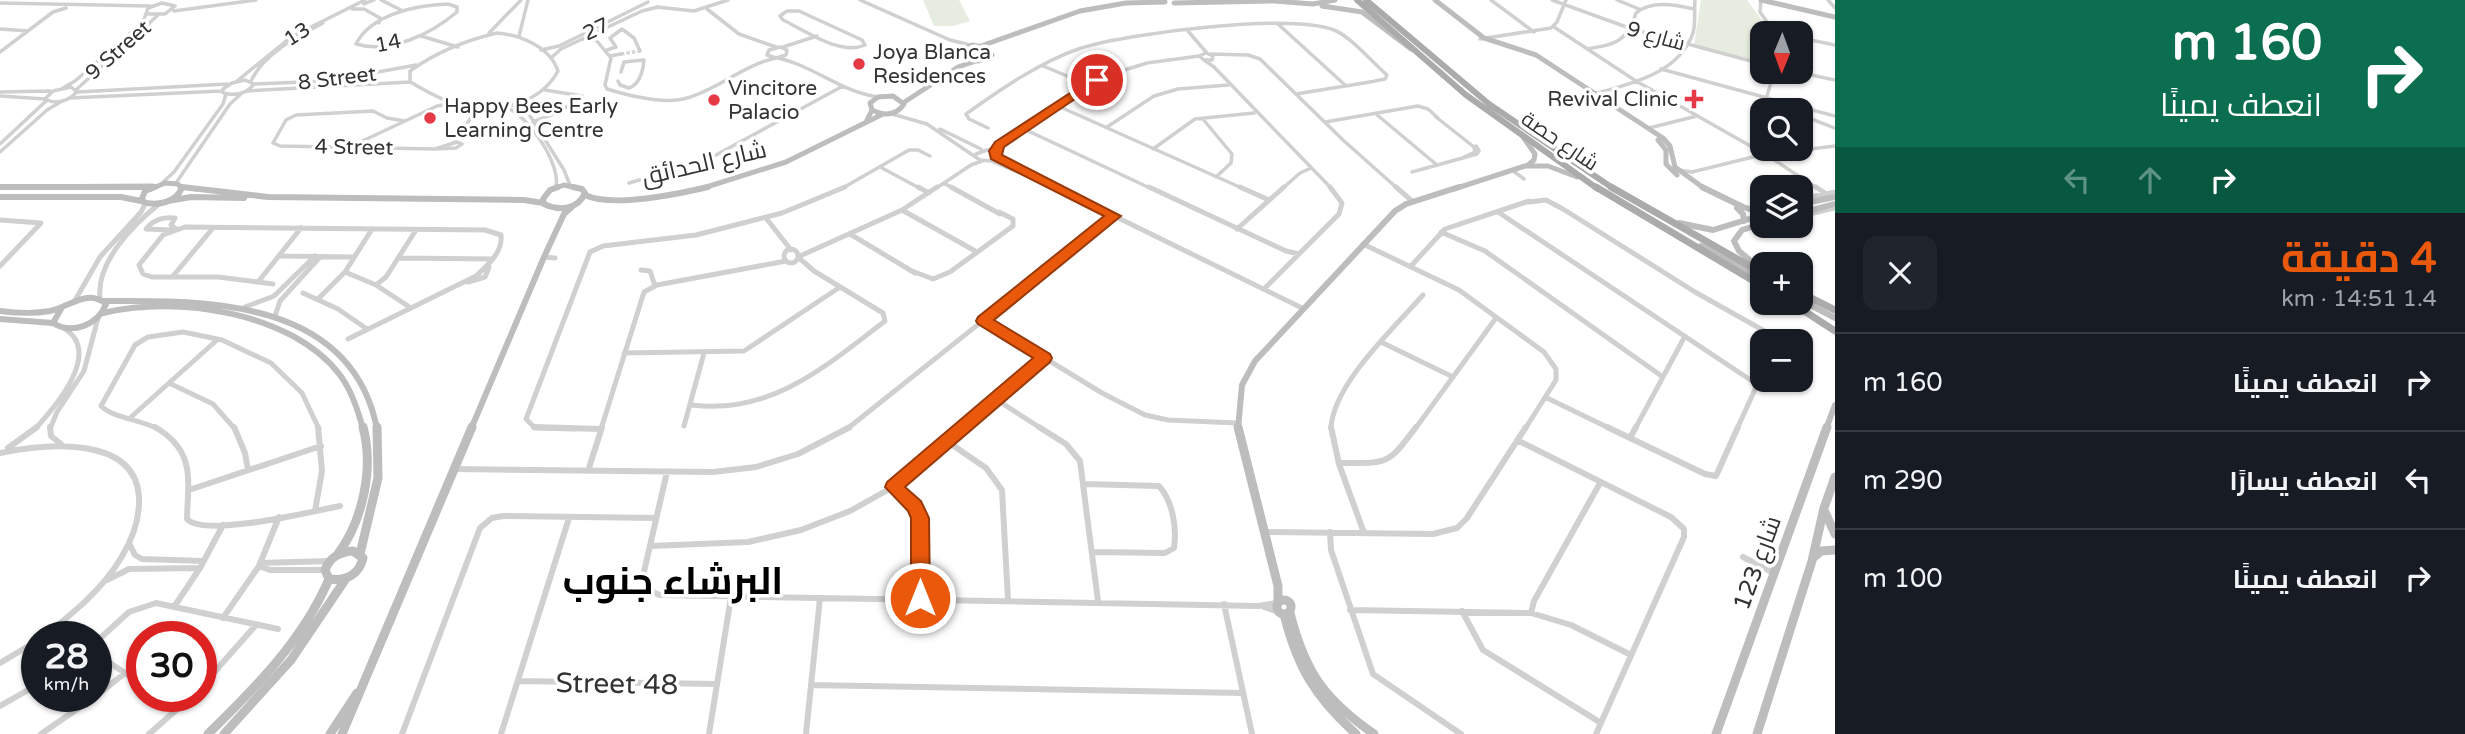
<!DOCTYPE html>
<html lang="ar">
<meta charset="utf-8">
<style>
body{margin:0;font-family:"Varela Round",Cairo,sans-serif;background:#20242c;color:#f1f3f6;direction:rtl;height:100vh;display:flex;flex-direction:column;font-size:26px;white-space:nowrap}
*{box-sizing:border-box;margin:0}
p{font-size:23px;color:#9ea1a6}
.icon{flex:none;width:38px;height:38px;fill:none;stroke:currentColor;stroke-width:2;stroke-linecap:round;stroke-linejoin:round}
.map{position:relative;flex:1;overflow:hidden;direction:ltr}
.details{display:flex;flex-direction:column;background:#171b24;width:630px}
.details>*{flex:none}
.hud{background:#0b6e4f;color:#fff;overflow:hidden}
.needle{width:46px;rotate:181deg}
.tools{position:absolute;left:1750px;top:21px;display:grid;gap:14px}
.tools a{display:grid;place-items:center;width:63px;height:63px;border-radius:14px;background:#171b24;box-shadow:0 2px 5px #0004;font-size:35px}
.speed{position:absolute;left:21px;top:621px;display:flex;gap:14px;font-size:35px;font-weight:700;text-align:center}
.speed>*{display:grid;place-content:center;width:91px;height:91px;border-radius:50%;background:#171b24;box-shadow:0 2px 5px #0004;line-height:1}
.speed small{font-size:18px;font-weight:400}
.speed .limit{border:10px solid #d22;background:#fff;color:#111}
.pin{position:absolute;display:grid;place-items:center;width:60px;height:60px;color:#fff;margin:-30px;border:4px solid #fff;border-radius:50%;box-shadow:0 2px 7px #0007}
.me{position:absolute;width:77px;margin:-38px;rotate:0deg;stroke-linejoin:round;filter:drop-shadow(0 0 5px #0008)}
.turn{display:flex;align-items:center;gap:24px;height:147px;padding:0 28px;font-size:32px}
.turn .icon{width:91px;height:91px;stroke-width:2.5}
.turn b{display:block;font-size:49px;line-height:60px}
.lanes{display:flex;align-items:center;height:66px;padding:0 28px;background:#0003;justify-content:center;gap:35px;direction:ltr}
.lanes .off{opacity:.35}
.round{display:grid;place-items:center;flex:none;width:74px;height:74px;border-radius:14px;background:#20242c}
.headline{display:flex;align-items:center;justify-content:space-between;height:119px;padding:0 28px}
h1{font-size:42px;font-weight:700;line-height:52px;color:#ea580c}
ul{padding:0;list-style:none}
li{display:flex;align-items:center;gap:21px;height:98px;padding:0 28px;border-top:2px solid #363941}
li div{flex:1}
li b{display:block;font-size:26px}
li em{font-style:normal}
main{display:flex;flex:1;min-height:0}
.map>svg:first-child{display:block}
</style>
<main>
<section class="details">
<div class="hud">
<div class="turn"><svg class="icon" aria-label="right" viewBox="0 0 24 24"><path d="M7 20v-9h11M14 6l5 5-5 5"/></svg><div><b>160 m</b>انعطف يمينًا</div></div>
<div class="lanes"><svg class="icon off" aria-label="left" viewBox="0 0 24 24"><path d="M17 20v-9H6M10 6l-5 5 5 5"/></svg><svg class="icon off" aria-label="ahead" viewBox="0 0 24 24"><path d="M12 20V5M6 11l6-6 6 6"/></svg><svg class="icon" aria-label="right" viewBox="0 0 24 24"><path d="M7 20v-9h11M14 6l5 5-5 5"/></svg></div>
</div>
<div class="headline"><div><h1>4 دقيقة</h1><p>1.4 km · 14:51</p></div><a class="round"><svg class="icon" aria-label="close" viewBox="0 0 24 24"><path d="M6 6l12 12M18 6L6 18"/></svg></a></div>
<ul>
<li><svg class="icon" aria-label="right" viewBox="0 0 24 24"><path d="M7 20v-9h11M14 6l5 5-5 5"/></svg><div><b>انعطف يمينًا</b></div><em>160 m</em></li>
<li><svg class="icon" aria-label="left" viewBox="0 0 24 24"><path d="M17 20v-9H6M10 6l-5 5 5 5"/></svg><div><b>انعطف يسارًا</b></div><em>290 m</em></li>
<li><svg class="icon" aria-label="right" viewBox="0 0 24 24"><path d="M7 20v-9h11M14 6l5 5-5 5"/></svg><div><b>انعطف يمينًا</b></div><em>100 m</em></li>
</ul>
</section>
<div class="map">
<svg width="1835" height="734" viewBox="0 0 1835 734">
<rect width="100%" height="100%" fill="#fff"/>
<path fill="#e6ecdf" d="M923 0H959L970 21 953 26H934Z
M1701 0H1747L1771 33H1762V63L1694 45Z"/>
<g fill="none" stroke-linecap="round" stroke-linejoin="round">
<path stroke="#d6d6d6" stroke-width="3.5" stroke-dasharray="3.5 2" stroke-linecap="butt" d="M621 54 640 51"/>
<path stroke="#d0d0d0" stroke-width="3.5" d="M381 0 403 11
M860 0 950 40 970 45
M1491 0 1534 32
M1552 0 1632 29 1762 64
M1617 0 1639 9
M1761 0 1760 12 1775 33
M1828 0 1835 8
M0 3 150 6
M364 4 374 0
M448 4 457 7V12C431 34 390 54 356 44 371 14 417 5 448 4Z
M657 7 694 11 728 0
M352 9H364L380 18 379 23
M707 9 739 34 776 47
M174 11 256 0
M787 11H799L862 40 865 45C840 56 806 31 783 20L780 16Z
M1278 24 1345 85
M1554 27 1636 81 1761 152
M0 29 28 31
M1188 31 1206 52
M489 33 521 0
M497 33C521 35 550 47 558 71 539 106 492 115 455 104 439 99 425 90 410 82V71C435 53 467 40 497 33Z
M421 36 458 47
M519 36 528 0
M1801 38 1835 45
M584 39 596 40 611 58 605 85 607 89C630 96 664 105 687 98 719 89 743 65 776 58
M1480 39 1551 28 1557 22 1566 0
M780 47 787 50 786 55 776 58 767 55 769 50Z
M783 47 817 36
M1587 49C1616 44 1627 42 1636 13 1652 0 1675 5 1694 9
M541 50 559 46 648 2
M607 50 616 47 610 38 622 29 634 38 640 51
M0 52 53 12 66 8
M1206 53 1213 56 1212 60H1204L1199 56Z
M1211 54 1248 55 1260 59 1343 140 1398 189
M610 56 621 54
M552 57 561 49 642 11 658 7
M778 58C814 66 841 92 878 97
M1204 60 1214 67 1332 189
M1043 66 1089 85
M1661 69 1771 99 1763 97
M1797 72 1835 80
M245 80 254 84C246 95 235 96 223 93V89L232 83Z
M237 81 291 37 365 0
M251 81C264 53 297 37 323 23
M618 81 620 85 629 88C640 84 643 71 644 60L624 62 621 72
M254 84 329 81 416 65
M71 87 77 92C68 101 57 105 45 99L53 91Z
M63 88 75 81 143 22 148 8 162 3 175 6 165 14H148
M77 89 157 16
M247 91 410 82
M0 92 50 91
M77 92 228 84
M1296 94 1376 81
M0 96 45 99
M1587 96C1625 85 1678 76 1693 33 1696 23 1694 11 1695 0
M1767 96 1774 72
M69 98 222 91
M1771 99 1835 116
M528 100 527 111 564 170 570 185
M1767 100 1771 110
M1058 106 1244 189
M505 107C527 114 561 163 556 187
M892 114 927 124 980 160 991 161 996 157 995 153 987 150 976 154
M1376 114 1437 165
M1801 115 1835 128
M1436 117 1474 147 1475 152 1464 157
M1202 118 1232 154 1231 163 1216 177
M405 121 387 118 373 111 296 115 286 120 273 143 280 146 435 149
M533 122 561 111 582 96 545 90
M1325 122 1418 106 1428 109 1438 118
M1107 127 1154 96 1178 89 1228 85
M988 128 969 119 966 114C1001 89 1040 62 1081 48 1129 33 1289 13 1334 30 1350 36 1373 63 1387 75L1385 79 1375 81
M1649 128 1697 116
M940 129 981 149
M1024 129 1152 189
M454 142 478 108
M457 142 462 144 456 148 435 149Z
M0 144 46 101
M354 145 437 106 453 103
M1153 149 1195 119 1254 113
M988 150 1000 145 1105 76 1147 63 1199 56
M0 152 47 110 62 101
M1762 152 1771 156H1763Z
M1769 154 1835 146
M996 157 1039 178
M1770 157 1818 189
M991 161 1059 189
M882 168 921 189
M1512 170 1524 179
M1679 170 1692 172 1761 155
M1412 172 1477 154 1479 151 1476 146
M162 183 174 172 223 104 226 94
M176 183 230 104 242 93
M629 183 705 161 843 86
M944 183 954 189
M841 189 909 150H918L930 156
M935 189 971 165 982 161
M1282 189 1300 173 1309 169"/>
<path stroke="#d0d0d0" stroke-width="5" d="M918 187 929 193
M951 187 1000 214
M1055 187 1302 308
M1149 187 1286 251 1299 254
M1240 187 1269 200
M1396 187 1412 201
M1816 187 1831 197
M1801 199 1835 192
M1529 202 1546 200 1563 209 1695 292 1768 333 1775 341
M902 210 977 252
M1498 212 1758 385
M1801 216 1835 208
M766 218 791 250
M0 220 41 223 0 266
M1237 229 1284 187
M170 230 146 229C154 219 163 217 175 218L171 225 176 229
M1441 232 1485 251 1663 377
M850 234 915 273
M1363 244 1459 290 1544 352 1556 369V380L1525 429
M784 256a7 7 0 1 1 14 0a7 7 0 1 1-14 0Z
M281 256 354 257
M800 256 902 210 937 187
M544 257 555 258
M399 258 492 259
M1411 266 1445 229 1529 201
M641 270 650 271 655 286
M912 271 933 279 950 272 1013 226V219L999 212
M345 272 376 285 411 308
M173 276 213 228
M258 282 301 228
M468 282 485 277 489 267
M273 284 218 277H152L143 274 139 265 163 235 185 227 485 230 501 235C503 252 488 265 476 276L348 339
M376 285 386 277 416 230
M1264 289 1339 214 1342 203 1330 187
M303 293 338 309 367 329
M100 298C96 262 133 225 159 204
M318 299 345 272 372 229
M74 302 100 257 141 212 145 204
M245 307 274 296 315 256
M275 316 280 301 320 257
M984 321 1102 393 1145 415 1168 420 1237 423
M1383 343 1453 377
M624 353 744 351 840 287
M169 383 213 404 235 429
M1545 397 1611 429
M997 400 1042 429
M692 405C771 415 826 366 885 321L883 313 814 271 799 258
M131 417 217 340
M684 426 704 353
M35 429C56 406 102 353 65 329
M50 429 57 412 84 371 98 318
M158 429C142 420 113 418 101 406L135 345 148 337 183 332 222 340 271 363 302 393 319 429
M576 429 535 428 526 419 590 252 603 246 696 235 782 213 845 187
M601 429 644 292 657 285 786 261
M847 429 1114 216
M961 429 1044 358
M1331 429C1332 385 1395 327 1423 295
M1415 429 1496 318
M1635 429 1685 336
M1737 429 1762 374"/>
<path stroke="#d0d0d0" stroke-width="6" d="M50 427 51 436 61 444
M155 427C196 451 188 479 187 519 204 538 314 511 340 506
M234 427 245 453 248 470
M534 427 600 429
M1039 427 1066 444 1080 461 1098 601
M1331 427 1339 464 1364 533
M1607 427 1705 474 1716 476 1738 427
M1630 438 1636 427
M1517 440 1671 517 1684 529V537L1596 734
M948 442 986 468 1002 490 1008 600
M8 448 37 427
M0 453C43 444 135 434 139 497 140 518 132 540 121 558 102 590 72 614 43 637
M1340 463C1388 463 1387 466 1416 427
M454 469 713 472 756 467 798 454 850 427
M588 471 602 427
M667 472 643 576 647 588 659 595 1258 606 1276 603
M1084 484 1159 486C1173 502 1177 528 1174 548L1165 553 1093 552
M893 487 915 506 920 518V598
M189 490 321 446
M315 511 322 471 318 427
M1264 532 1433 534 1457 528 1467 518 1526 427
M1330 532 1331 550 1373 674 1461 734
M129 543 135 555 142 559 204 561
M650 546 748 542 801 530 850 511 893 487 963 427
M1743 557 1774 573
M260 563 330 561
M259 566 270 570H325
M107 580 129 569 200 568
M605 595 627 594 647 588
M1224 604 1252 734
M174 607 200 568 223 525
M1264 607 1279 612
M1350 610 1531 613 1571 625 1631 655
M1462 611 1483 650 1601 723
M1531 613 1534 601 1600 483
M223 618 259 566 279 517
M96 642 129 612 156 603 278 629
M96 654 142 684
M0 663 37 641
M518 681 717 684
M811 685 1242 693
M201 687 256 625
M96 696 125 673
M158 696 175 711
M0 706 37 685
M41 734 96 696
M149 734 192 696
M402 734 480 528 492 518 503 516 656 518
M501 734 569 518
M709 734 731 597
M806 734 820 598"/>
<path stroke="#bdbdbd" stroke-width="5" d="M1435 0 1484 38 1536 55 1663 138 1670 146 1675 167 1705 189
M1761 0 1835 17
M1174 3 1274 1 1313 4 1335 0
M1322 6 1362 12 1411 49
M972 45 987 48 992 55 978 61 962 57V49Z
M981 46 1080 11 1126 3 1165 2
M893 96 904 104C896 116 884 116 872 110L870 103 878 97Z
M903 103 958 67 976 61
M867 120 872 110
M1523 137 1535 154 1534 160 1528 165
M1658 140 1666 150V164L1677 175
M0 187 153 186
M182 187 197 189
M151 189 165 183 178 184 182 189
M553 189 564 185 581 189
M700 189 786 162 883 114
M1454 189 1525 166H1548L1577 177"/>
<path stroke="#bdbdbd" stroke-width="6" d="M1 187H144
M155 187 145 191 141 201C155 207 177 203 182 187
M182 187 268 197 524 200 543 203
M558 187 550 190 543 199 544 204C559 211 578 210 585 193L582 189 573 187
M1702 187 1743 207 1762 213
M585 195C612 208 678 194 708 187
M0 197H121L141 201
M168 201 191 197 244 198
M1801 204 1835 197
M1737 208 1743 214 1744 221
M1801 213 1835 204
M1679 223 1713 230 1762 215
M1701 246 1762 279
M1759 268 1739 251 1734 241 1742 230 1762 224
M1801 300 1835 318
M104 301C207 300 352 299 377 429
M0 311C16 313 34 314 50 311 69 307 88 288 106 304 98 325 72 335 53 323L61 309
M103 313C176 295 292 312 340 375 352 391 358 410 363 429
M0 319 53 323
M471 429 544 257 564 214 572 207
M1238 429 1242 385 1255 361 1395 211 1406 204 1459 187
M1826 429 1835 405"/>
<path stroke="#bdbdbd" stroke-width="9" d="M1238 427 1278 586V601
M1825 512 1835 534
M353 551 363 558C359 575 346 581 329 579L325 570C330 557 339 552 353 551Z
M338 554C363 520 374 468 363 427
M360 554 378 478 377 427
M1814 557 1821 551 1835 550
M1277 607a7 7 0 1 1 14 0a7 7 0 1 1-14 0Z
M1290 613C1305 672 1324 699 1374 734
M1284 614C1297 667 1315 697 1356 734
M208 734C255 688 303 640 329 579
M224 734 291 660 345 580
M330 734 357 693
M342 734 472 427
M1716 734 1827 427
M1757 734 1812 561 1824 508 1835 477"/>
<path stroke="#ababab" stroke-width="6" d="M1357 0 1466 95 1598 189
M1366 0 1489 104 1614 189"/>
<path stroke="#ababab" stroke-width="7" d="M1596 187 1762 286
M1611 187 1762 273
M1801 293 1835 310
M1792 303 1835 331"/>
</g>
<path fill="#ea580c" stroke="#983908" stroke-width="2" d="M1093 78 1103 80 1004 147 1002 155 1121 216 994 320 1050 354 1052 358 1050 362 905 487 921 501 929 518 930 598 927 605 920 607 913 605 911 598V518L908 511 885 487 887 482 1033 358 978 324 976 321 978 317 1104 216 991 159 989 151 995 142Z"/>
<g fill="#e63946" stroke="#fff" stroke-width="2.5">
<circle cx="859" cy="64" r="7"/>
<path d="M1690.5 88.5h7v7h7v7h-7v7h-7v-7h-7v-7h7z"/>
<circle cx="714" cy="100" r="7"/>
<circle cx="430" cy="118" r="7"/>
</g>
<g text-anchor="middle" stroke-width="7" stroke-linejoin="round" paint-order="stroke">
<g font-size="21" fill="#333" stroke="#fff">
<text transform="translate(596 29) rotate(-25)" y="7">27</text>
<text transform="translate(297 34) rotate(-32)" y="7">13</text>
<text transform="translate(1656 36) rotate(16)" y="7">شارع 9</text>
<text transform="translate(388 43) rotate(-11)" y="7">14</text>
<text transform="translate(118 50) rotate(-41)" y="7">9 Street</text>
<text transform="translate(337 78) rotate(-7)" y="7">8 Street</text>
<text transform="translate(1560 141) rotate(34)" y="7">شارع حصة</text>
<text transform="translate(354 147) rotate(1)" y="7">4 Street</text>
</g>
<g font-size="21" fill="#333" stroke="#fff" text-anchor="start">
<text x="873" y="59">Joya Blanca<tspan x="873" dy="24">Residences</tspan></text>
<text x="728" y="95">Vincitore<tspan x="728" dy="24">Palacio</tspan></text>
<text x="1678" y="106" text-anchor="end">Revival Clinic</text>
<text x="444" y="113">Happy Bees Early<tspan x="444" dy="24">Learning Centre</tspan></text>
</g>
<g font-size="24" fill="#333" stroke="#fff">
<text transform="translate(704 163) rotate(-13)" y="8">شارع الحدائق</text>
<text transform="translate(1757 563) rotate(-70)" y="8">شارع 123</text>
</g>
<g font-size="28" fill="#333" stroke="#fff">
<text transform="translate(617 683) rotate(1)" y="10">Street 48</text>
</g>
<g font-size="38" font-weight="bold" fill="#000" stroke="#fff">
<text x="673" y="594">البرشاء جنوب</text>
</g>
</g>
</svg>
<div class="tools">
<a><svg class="needle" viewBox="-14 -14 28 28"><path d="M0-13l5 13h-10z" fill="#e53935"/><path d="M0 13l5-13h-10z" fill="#9ea1a6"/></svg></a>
<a><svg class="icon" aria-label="search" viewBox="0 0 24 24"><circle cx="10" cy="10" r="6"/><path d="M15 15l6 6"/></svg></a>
<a><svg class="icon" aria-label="layers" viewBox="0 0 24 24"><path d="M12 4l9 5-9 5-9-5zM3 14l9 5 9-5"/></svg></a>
<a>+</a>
<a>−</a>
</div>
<div class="speed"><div>28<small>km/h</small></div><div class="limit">30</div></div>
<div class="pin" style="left:1097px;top:80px;background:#d93025"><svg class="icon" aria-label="arrive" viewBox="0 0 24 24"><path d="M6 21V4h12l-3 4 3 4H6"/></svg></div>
<svg class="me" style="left:920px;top:598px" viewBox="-20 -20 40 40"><circle r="17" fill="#ea580c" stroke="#fff" stroke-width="3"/><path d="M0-11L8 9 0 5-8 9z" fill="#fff"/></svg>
</div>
</main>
